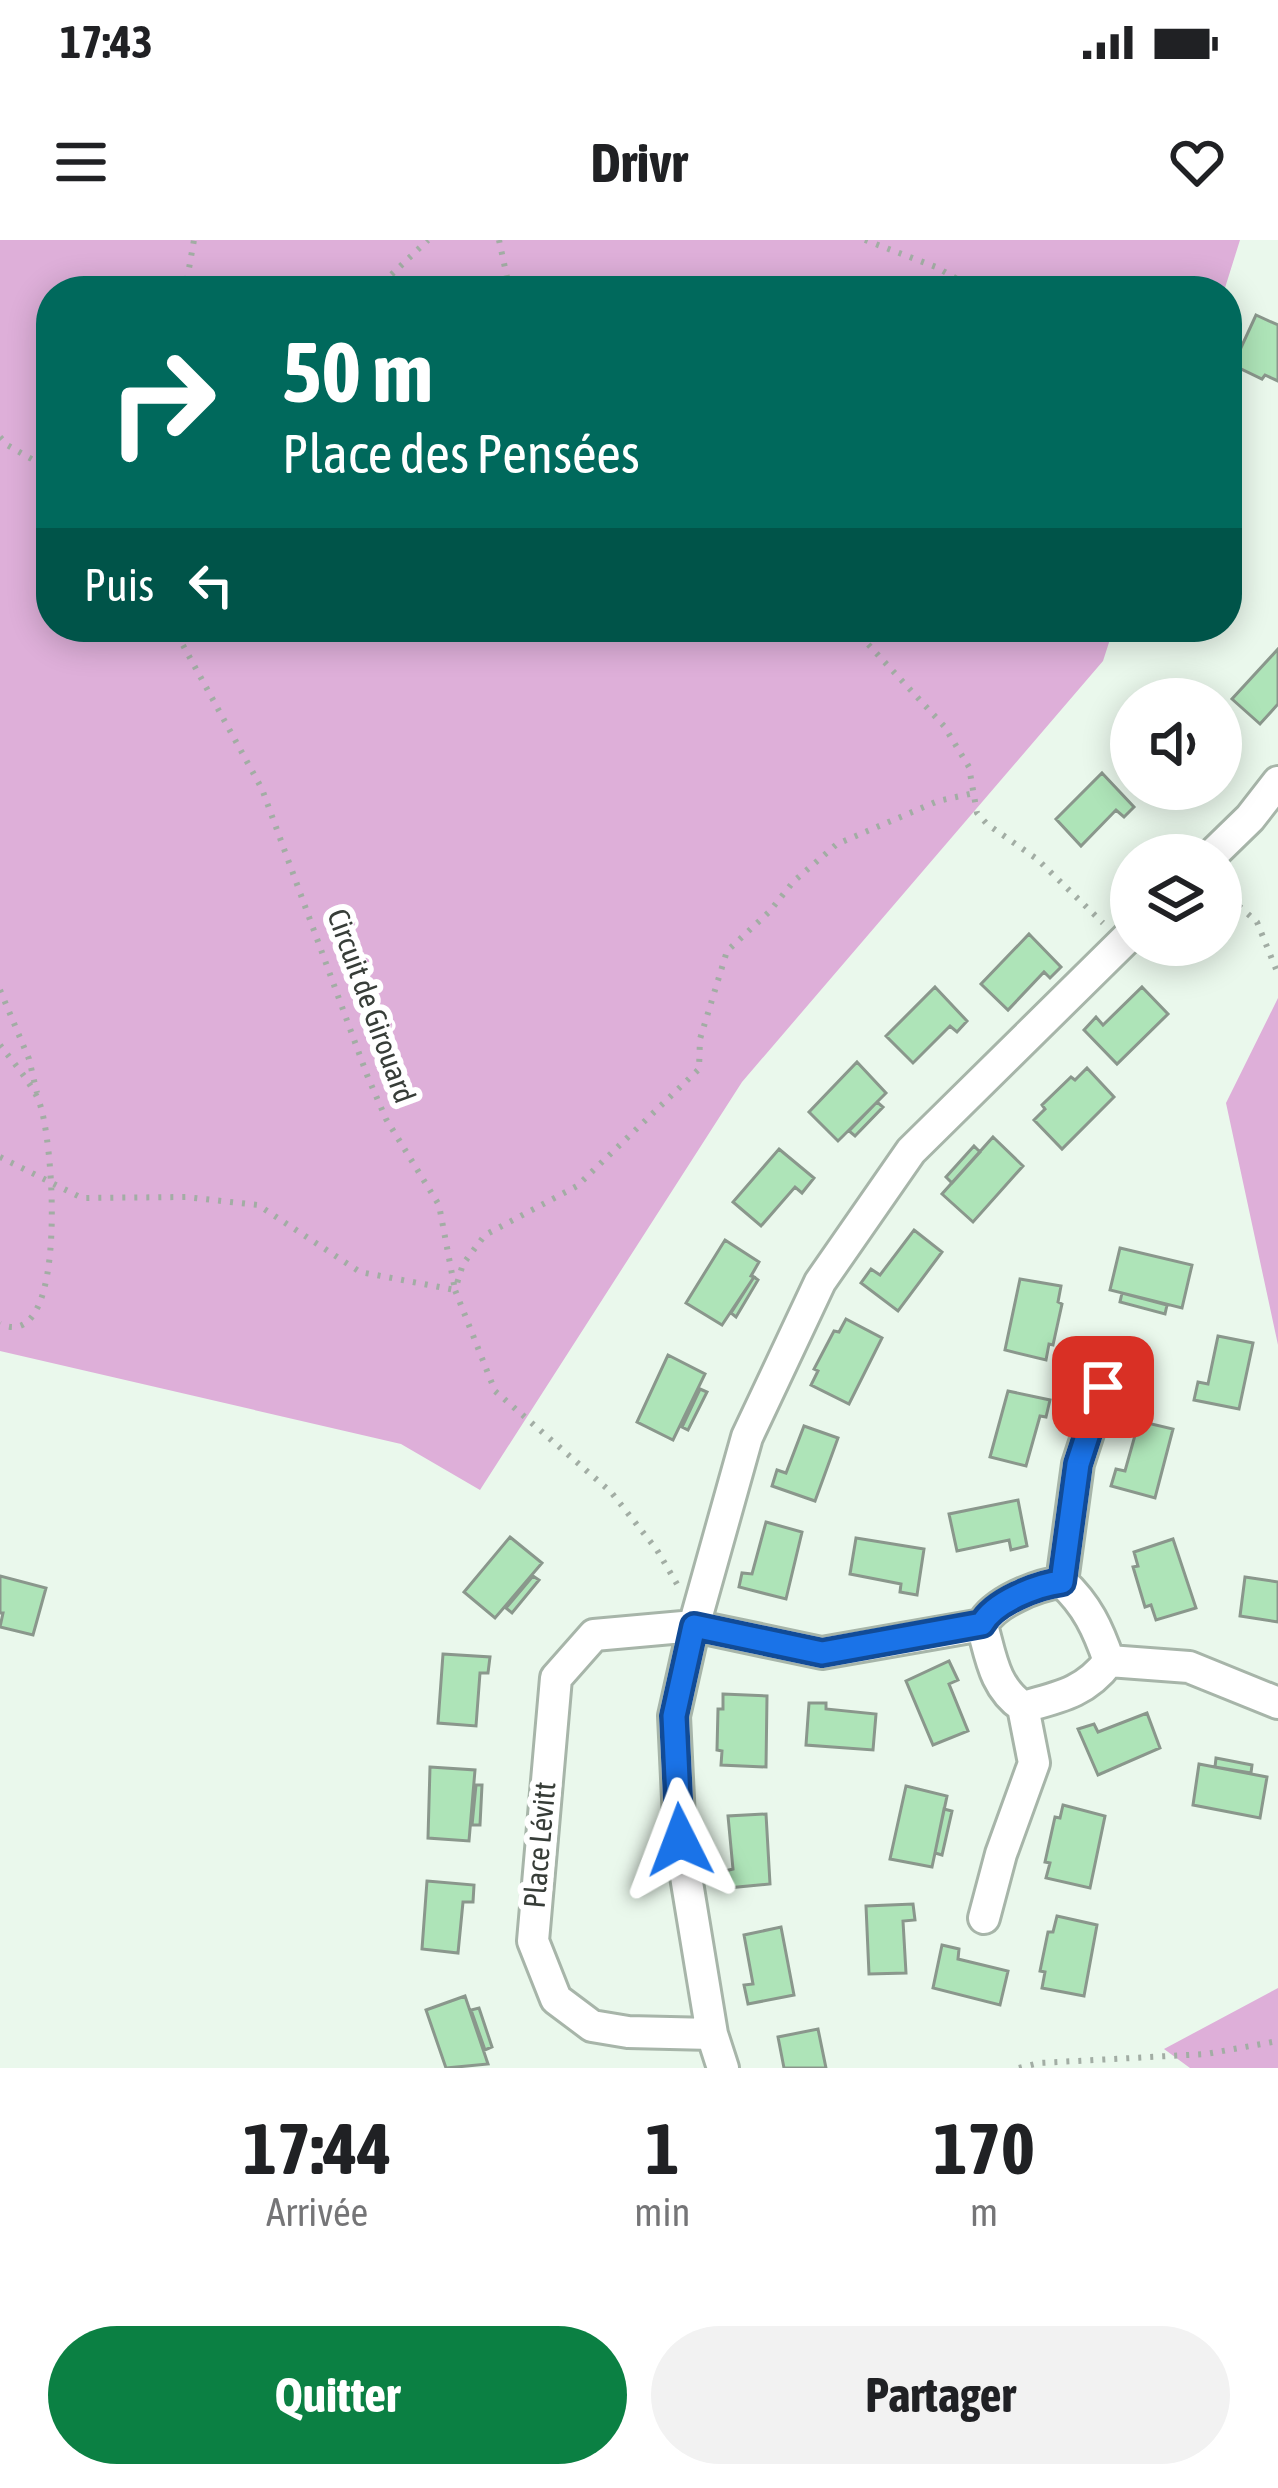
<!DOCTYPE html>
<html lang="fr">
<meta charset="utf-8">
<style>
body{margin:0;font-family:"Asap Condensed",sans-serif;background:#f2f2f2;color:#202124;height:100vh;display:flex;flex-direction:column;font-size:45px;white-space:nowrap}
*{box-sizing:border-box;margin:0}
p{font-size:39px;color:#757577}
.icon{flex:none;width:66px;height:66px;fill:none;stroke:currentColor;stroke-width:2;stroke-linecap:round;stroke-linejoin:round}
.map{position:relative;height:1828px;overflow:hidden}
.panel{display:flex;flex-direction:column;background:#fff;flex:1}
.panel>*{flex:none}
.hud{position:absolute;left:36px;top:36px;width:1206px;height:366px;border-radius:48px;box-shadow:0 6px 30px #0003;background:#00695c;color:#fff;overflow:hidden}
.controls{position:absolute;left:1110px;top:438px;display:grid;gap:24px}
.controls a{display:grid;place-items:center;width:132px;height:132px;border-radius:50%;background:#fff;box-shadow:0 6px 30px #0003;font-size:60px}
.pin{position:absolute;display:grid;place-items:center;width:102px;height:102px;color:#fff;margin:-51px;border-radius:24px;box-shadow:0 6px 18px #0006}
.me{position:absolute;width:132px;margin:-66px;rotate:357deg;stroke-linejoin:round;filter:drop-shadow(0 0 9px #0008)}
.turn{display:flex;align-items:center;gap:42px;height:252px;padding:0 48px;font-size:54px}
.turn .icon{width:156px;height:156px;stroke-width:2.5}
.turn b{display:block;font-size:84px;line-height:102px}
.then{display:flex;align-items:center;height:114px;padding:0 48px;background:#0003;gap:24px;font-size:45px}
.eta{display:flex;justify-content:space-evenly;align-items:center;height:204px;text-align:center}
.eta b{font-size:72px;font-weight:700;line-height:84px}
.primary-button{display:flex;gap:24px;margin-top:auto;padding:24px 48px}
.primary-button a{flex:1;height:138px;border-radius:72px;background:#0b8043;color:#fff;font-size:48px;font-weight:700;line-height:138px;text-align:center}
.primary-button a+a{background:#f2f2f2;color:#202124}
.status{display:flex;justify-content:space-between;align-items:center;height:84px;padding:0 60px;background:#fff;direction:ltr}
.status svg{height:33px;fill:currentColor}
header{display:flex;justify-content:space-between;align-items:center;height:156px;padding:0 48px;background:#fff;font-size:54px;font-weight:700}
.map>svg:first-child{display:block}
</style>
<div class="status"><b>17:43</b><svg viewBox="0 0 49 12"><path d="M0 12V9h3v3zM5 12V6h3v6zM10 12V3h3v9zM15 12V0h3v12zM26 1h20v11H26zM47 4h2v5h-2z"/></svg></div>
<header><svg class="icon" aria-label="menu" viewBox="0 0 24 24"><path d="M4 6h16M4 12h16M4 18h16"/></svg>Drivr<svg class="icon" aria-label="heart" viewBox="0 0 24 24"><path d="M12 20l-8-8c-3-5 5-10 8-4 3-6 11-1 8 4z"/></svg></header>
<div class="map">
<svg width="1278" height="1828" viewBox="0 0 1278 1828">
<rect width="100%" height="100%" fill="#eaf8ec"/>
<path fill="#deafd9" d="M0 0H1240L1224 51H51V387H1114L1103 421 742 842 480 1250 401 1204 0 1111Z
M1278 758V1105L1226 863Z
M1278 1748V1828H1190L1164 1809Z"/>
<path fill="#aee4b8" stroke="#8a978c" stroke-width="3" d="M1256 75 1278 85V141L1265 135 1262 139 1233 125Z
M1278 409V464L1260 484 1232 459Z
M1102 533 1134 567 1124 577 1116 570 1081 606 1056 579Z
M1029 694 1061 727 1050 738 1044 732 1008 770 981 744Z
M935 747 967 781 957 792 950 786 913 823 886 796Z
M1142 747 1168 774 1117 824 1084 790 1096 777 1103 785Z
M857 822 886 853 838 901 809 872Z
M1087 828 1114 857 1062 909 1034 880 1045 869 1042 865 1071 837 1075 840Z
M877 862 883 867 855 896 849 891Z
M993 897 1023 926 973 982 942 954Z
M974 906 980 912 952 943 946 937Z
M779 909 814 938 802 953 795 947 761 986 733 962Z
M914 990 942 1012 898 1071 861 1043 871 1029 880 1035Z
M725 1000 759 1022 751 1036 754 1037 722 1085 686 1063Z
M1120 1008 1192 1025 1182 1068 1110 1050Z
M754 1037 758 1040 736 1077 731 1073Z
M1020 1039 1061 1046 1058 1062 1062 1064 1053 1105 1049 1104 1046 1120 1005 1110Z
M1122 1053 1167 1065 1165 1074 1120 1062Z
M846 1079 882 1098 849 1164 811 1145 818 1131 814 1129 834 1091 839 1092Z
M1218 1096 1253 1103 1239 1169 1194 1160 1198 1142 1208 1144Z
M668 1115 705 1134 673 1200 637 1182Z
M700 1149 707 1152 688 1190 682 1187Z
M1008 1151 1050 1160 1046 1177 1040 1176 1026 1226 990 1217Z
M1139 1181 1173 1189 1155 1258 1111 1246 1116 1229 1125 1231Z
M804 1186 838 1198 815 1261 772 1246 777 1230 786 1233Z
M1018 1260 1027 1306 1011 1310 1009 1300 957 1311 949 1274Z
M766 1282 802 1292 786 1359 739 1347 742 1333 752 1334Z
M510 1297 542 1323 495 1378 464 1352Z
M856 1298 924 1309 917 1355 900 1352 901 1344 850 1334Z
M1173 1299 1196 1368 1156 1380 1151 1365 1145 1367 1133 1327 1138 1326 1134 1312Z
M0 1336 46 1348 33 1395 0 1387 3 1373H0Z
M533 1336 539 1340 512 1373 506 1368Z
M1245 1337 1278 1342V1382L1240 1376Z
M443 1414 490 1417 488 1433H480L476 1486 438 1483Z
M949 1421 958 1440 949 1444 968 1491 933 1505 906 1441Z
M723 1454 767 1456 766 1527 721 1525 722 1511 717 1510 718 1469H723Z
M809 1463H826V1469L876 1474 873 1510 806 1505Z
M1147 1473 1160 1508 1098 1535 1078 1489 1094 1484 1098 1492Z
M1216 1518 1252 1525 1251 1533 1215 1527Z
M1199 1524 1267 1537 1260 1578 1193 1565Z
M430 1527 475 1530 469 1601 428 1598Z
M476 1545H482L480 1585H472Z
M906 1546 947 1556 932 1627 890 1619Z
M1063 1565 1105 1576 1090 1648 1046 1638 1050 1623 1045 1622 1055 1577 1060 1578Z
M944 1569 952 1571 942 1615 935 1613Z
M766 1574 770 1644 727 1648 725 1631 733 1629 728 1576Z
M427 1641 474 1645 473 1662H463L458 1713 422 1709Z
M913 1664 915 1680 903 1681 906 1733 869 1734 866 1666Z
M1057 1676 1097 1685 1084 1756 1042 1748 1045 1732 1040 1731 1048 1692H1053Z
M781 1687 794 1755 748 1764 744 1745 753 1744 744 1695Z
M942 1705 959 1709 958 1719 1008 1731 1000 1765 933 1748Z
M465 1756 488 1824 446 1828 426 1770Z
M479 1768 492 1807 485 1810 471 1770Z
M818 1789 826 1828H784L778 1797Z"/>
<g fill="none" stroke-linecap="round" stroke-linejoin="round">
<g stroke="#a7b5a9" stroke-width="36">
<path id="minor" d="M1212 615 1250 578 1278 542
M1062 1342C1037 1345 994 1362 982 1385 991 1417 994 1447 1023 1467 1060 1457 1086 1452 1109 1421
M1062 1342 1078 1224 1103 1147
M1062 1342C1087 1365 1098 1389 1109 1421
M1109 1421 1189 1427 1278 1463
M984 1678 1001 1614 1034 1523 1023 1467
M712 1794 628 1792 592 1786 556 1759 533 1701 556 1438 594 1395 694 1386 822 1413 982 1385
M723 1828 712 1794 680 1600 674 1476 694 1386 747 1197 820 1042 911 911 1131 694"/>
</g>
<path stroke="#a2ada4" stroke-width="6" stroke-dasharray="3 9" stroke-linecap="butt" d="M499 0 510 51
M865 0 936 27 978 51
M185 51 194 0
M374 51 428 0
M0 197 7 205 51 230
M852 387 944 486 969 527 977 573 987 584 1037 619 1103 683
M1221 650 1257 682 1278 734
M0 750 29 819 37 853
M0 805C13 822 29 840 38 859 54 893 70 1116 0 1084
M0 917 82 958 186 957 258 965 360 1032 455 1050 439 965 386 879 367 835 262 549 173 387
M677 1344 657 1310 611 1252 495 1151 455 1050 463 1024 485 995 577 946 699 829 700 799 727 711 769 672 794 641 837 604 938 561 974 553
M1019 1828 1039 1823 1206 1814 1278 1801"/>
<use href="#minor" stroke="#fff" stroke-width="30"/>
</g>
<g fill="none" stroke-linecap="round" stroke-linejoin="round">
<g stroke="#114b97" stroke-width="30">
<path id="route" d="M680 1600 674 1476 694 1386 822 1413 982 1384C994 1362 1037 1345 1062 1342L1078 1224 1103 1147"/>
</g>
<use href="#route" stroke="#1a73e8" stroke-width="21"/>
</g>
<g text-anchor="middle" stroke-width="12" stroke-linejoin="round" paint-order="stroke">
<g font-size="30" fill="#373d38" stroke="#fff">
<text transform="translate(371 766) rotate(70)" y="10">Circuit de Girouard</text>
<text transform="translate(540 1605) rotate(-85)" y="10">Place Lévitt</text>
</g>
</g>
</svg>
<div class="controls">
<a><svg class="icon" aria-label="sound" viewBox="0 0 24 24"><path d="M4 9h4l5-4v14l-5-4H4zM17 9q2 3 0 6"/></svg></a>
<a><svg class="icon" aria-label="layers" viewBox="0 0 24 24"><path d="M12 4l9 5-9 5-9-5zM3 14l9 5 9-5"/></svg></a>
</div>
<div class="pin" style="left:1103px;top:1147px;background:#d93025"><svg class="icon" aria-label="arrive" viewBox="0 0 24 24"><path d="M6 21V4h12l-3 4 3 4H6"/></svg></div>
<svg class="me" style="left:680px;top:1600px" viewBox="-20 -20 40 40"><path d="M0-17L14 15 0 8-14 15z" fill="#1a73e8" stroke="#fff" stroke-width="4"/></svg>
<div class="hud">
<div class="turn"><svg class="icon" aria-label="right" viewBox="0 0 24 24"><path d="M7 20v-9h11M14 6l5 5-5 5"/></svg><div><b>50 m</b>Place des Pensées</div></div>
<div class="then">Puis<svg class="icon" aria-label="left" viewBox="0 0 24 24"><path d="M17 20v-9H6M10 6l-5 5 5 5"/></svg></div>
</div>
</div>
<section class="panel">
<div class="eta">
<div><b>17:44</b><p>Arrivée</p></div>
<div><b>1</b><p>min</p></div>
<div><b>170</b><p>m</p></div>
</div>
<div class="primary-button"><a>Quitter</a><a>Partager</a></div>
</section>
